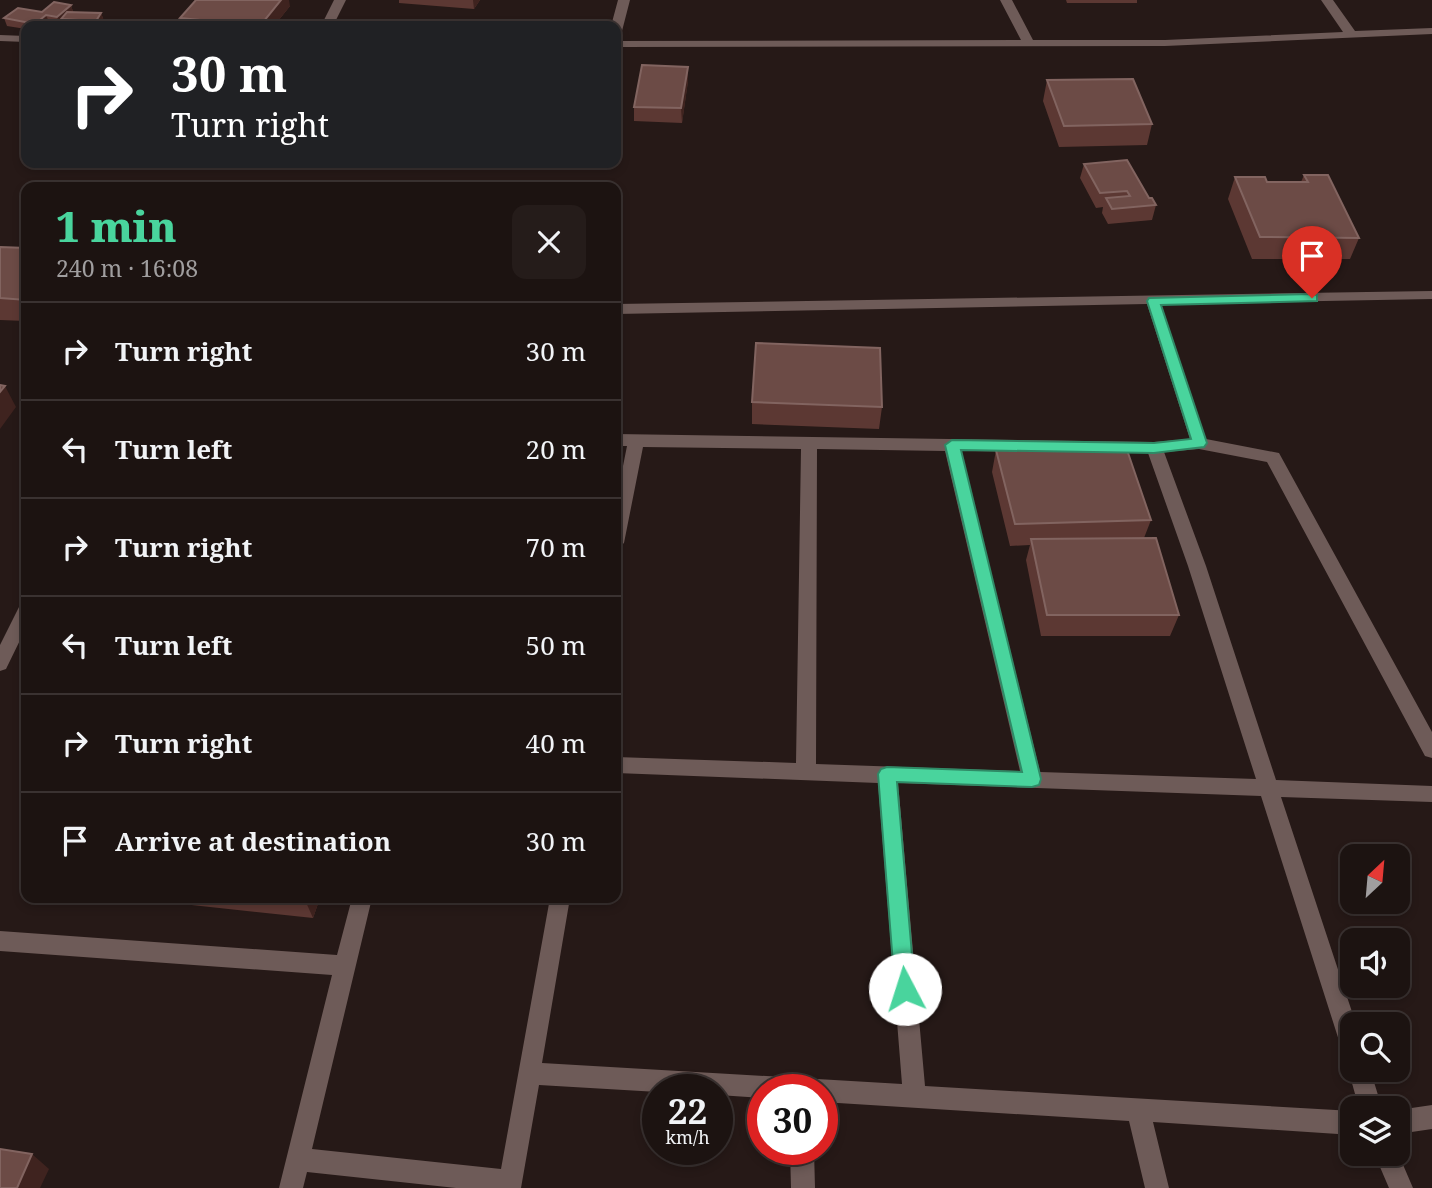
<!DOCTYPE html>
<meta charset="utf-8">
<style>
body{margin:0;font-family:"Noto Serif",serif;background:#251c1a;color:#f1f3f6;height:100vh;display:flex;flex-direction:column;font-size:26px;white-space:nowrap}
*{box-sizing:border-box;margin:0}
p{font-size:23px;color:#a09e9f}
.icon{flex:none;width:38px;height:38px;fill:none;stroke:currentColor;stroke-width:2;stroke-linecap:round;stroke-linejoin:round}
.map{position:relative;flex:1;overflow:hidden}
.details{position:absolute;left:21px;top:182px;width:600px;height:721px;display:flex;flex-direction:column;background:#1c1311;border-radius:14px;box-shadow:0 4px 10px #0003,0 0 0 2px #3a3231}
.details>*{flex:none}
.guide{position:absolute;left:21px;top:21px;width:600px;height:147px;border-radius:14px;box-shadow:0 4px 10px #0003,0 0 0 2px #3a3231;background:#202124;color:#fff;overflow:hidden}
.needle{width:46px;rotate:26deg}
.tools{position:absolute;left:1340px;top:844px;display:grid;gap:14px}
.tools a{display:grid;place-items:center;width:70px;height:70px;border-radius:14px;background:#1c1311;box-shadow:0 4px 10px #0003,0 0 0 2px #3a3231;font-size:35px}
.speed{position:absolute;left:642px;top:1074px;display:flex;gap:14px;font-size:35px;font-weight:700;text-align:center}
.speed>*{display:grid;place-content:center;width:91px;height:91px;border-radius:50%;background:#1c1311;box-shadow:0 4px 10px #0003,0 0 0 2px #3a3231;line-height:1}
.speed small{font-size:18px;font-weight:400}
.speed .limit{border:10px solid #d22;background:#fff;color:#111}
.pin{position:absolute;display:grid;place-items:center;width:60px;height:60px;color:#fff;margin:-72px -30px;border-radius:50% 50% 50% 0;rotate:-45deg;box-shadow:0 0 7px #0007}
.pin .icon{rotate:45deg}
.me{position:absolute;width:77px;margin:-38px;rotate:355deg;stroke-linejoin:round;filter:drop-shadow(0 0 5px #0008)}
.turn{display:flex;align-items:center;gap:24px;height:147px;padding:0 35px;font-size:32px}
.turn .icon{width:91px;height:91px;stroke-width:2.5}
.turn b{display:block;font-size:49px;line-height:60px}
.round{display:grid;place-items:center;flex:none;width:74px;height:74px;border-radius:14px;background:#251c1a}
.summary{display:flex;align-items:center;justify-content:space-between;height:119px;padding:0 35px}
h1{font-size:42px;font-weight:800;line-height:52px;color:#49d49d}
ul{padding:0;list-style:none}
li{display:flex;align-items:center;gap:21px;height:98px;padding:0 35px;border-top:2px solid #3a3231}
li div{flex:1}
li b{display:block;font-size:26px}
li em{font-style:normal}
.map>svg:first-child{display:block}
</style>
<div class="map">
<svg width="1432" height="1188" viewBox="0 0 1432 1188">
<rect width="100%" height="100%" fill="#261917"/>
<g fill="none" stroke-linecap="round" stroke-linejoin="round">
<path fill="#6e5b58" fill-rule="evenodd" d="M334 0H346L333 26H321Z
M618 0H630L622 31 616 34V26H611Z
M1000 0H1012L1033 40H1165L1343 32 1321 0H1333L1355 31 1432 28V34L1165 46 616 47V41L1021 40Z
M0 35 26 36V42L0 41Z
M1432 291V299L1161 304 1206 439 1279 453 1432 732V758L1425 756 1267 462 1199 449 1164 452 1206 566 1276 780 1432 786V802L1281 797 1356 1024H1353V1069H1370L1382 1108H1359L1348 1069 1352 1061 1345 1058 1342 1050 1261 796 898 783 925 1086 1353 1111V1135L1153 1122 1169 1188H1145L1129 1121 822 1102V1090H763V1098L718 1095V1090L658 1092 539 1085 521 1188H456L307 1172 303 1188H279L332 975 0 951V931L337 955 352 898H372L312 1149 501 1169 550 898H570L542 1063 902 1084 878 783 616 773V757L796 763 801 449 643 447 624 543 616 549V501L627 446H616V434L1154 442 1190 439 1147 304 616 314V304ZM817 449 945 451 1020 771 816 764ZM961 451 1148 453 1188 566 1256 779 1040 772Z
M26 603V628L6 669 0 671V645L20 605Z
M1432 1105V1129L1398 1134V1110Z
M790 1150H814L815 1188H791Z
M1374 1153H1398L1413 1188H1389Z"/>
</g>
<path fill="#5c3833" d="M399 0H480L474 9 399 3Z
M1066 0H1137V3H1067Z
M71 5 73 12 101 13 104 21 99 26H64L62 21 59 24 49 22 43 26H26V29L7 26 4 18 42 12Z
M290 6 274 26H183L180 18Z
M1047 80 1152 124 1147 145 1059 147 1043 101Z
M688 81 682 123 634 121V107Z
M1084 164 1149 198 1156 205 1152 220 1108 224 1102 213 1103 207 1096 208 1080 178Z
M1304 175 1359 238 1350 259H1252L1228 199 1235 177 1267 182H1301Z
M0 247 26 248V321L0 320Z
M752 402 882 407 879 429 752 424Z
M996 450 1151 520 1144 538 1179 615 1170 636H1041L1026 560 1030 545 1010 546 992 472Z
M161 898H320L313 918 164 902Z"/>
<path fill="#3f231f" d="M281 0H289L290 6 274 26H260Z
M473 0H480L474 9Z
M71 5 73 12 61 19 62 21 59 24 57 17Z
M101 13 104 21 99 26H98L96 21Z
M46 15 49 22 43 26H36L35 24Z
M688 67V81L682 123 681 108Z
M5 386 16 407 0 429V392Z
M305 898H320L313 918 305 900Z
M32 1154 49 1169 40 1188H17Z"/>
<path fill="#6c4b46" stroke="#826460" stroke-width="2" d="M196 0H281L260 26 180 18Z
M54 2 71 5 57 17 46 15 35 24 4 18 18 8 42 12Z
M67 12 101 13 96 21 61 19Z
M642 65 688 67 681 108 634 107Z
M1133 79 1152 124 1064 126 1047 80Z
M1127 160 1149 198H1152L1156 205 1112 209 1106 198 1130 196 1127 191 1100 193 1084 164Z
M1304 175H1328L1359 238 1260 237 1235 177H1265L1267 182H1308Z
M0 247 26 248V300L0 298Z
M756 343 880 348 882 407 752 402Z
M0 385 5 386 0 392Z
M1126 447 1151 520 1015 524 996 450Z
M1156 538 1179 615H1047L1031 539Z
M284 898H305V900Z
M0 1149 32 1154 17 1188H0Z"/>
<path fill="#49d49d" stroke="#2f8a66" stroke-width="2" d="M1312 294 1317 295V301L1161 305 1207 443 1204 447 1154 453 961 450 1041 779 1039 785 1032 787 897 782 915 989 912 996 905 998 898 996 895 989 878 774 881 769 887 767 1022 772 945 445 952 440 1154 443 1191 439 1147 301 1149 298Z"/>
</svg>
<div class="tools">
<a><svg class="needle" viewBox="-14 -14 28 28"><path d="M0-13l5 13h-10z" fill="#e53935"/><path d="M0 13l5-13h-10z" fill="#a09e9f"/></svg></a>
<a><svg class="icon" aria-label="sound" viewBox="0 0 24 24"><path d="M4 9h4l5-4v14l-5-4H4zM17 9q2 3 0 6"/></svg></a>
<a><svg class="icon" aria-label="search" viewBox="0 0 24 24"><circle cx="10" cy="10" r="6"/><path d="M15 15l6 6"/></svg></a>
<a><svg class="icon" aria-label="layers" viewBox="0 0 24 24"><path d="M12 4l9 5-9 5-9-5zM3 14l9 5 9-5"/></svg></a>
</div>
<div class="speed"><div>22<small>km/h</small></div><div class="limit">30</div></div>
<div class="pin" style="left:1312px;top:298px;background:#d93025"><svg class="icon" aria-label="arrive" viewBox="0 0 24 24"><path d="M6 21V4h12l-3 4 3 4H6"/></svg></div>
<svg class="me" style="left:905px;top:989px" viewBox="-20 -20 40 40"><circle r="19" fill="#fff"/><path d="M0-13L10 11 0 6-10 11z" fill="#49d49d"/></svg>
<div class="guide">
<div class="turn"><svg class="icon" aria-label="right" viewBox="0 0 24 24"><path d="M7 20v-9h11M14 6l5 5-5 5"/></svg><div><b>30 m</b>Turn right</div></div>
</div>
<section class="details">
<div class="summary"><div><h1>1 min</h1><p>240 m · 16:08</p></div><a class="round"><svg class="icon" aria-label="close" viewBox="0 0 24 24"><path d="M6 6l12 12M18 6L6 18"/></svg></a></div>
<ul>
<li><svg class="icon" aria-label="right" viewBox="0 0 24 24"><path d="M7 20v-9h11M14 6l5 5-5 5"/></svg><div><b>Turn right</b></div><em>30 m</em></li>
<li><svg class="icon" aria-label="left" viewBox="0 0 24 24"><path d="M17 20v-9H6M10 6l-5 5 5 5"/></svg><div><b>Turn left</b></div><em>20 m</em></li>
<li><svg class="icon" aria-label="right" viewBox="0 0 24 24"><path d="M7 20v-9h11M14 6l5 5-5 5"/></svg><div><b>Turn right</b></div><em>70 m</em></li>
<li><svg class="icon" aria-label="left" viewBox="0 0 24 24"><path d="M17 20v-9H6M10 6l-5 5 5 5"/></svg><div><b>Turn left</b></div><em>50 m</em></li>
<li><svg class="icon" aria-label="right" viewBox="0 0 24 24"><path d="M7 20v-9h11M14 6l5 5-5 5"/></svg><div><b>Turn right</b></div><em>40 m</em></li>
<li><svg class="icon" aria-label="arrive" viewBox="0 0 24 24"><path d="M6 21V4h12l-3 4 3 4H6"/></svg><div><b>Arrive at destination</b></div><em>30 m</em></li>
</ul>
</section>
</div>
